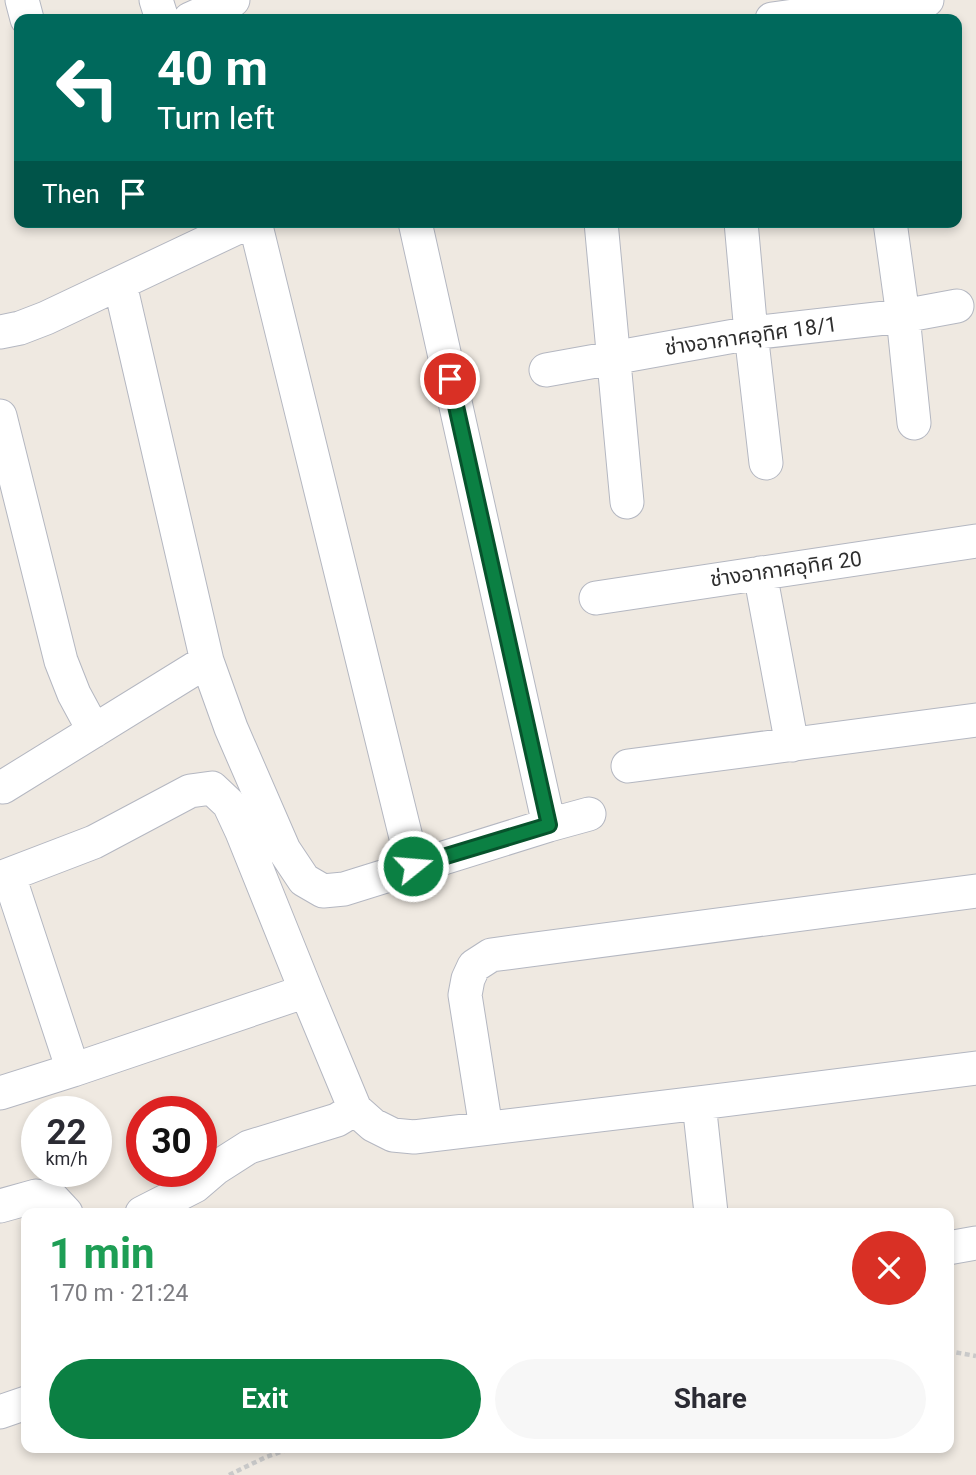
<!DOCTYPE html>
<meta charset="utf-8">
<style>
body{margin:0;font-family:Roboto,"Noto Sans Thai",sans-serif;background:#f7f7f7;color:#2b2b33;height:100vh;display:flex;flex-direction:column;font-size:26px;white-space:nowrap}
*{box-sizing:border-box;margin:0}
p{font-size:23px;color:#7c7c81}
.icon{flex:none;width:38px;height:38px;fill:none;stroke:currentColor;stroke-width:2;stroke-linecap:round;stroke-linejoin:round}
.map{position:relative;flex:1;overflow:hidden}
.drawer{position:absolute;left:21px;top:1208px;width:933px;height:245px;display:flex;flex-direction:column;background:#fff;border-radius:14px;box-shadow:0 4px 10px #0003}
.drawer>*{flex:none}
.hud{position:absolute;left:14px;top:14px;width:948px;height:214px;border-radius:14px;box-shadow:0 4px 10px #0003;background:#00695c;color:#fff;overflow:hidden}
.speed{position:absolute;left:21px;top:1096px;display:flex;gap:14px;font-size:35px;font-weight:700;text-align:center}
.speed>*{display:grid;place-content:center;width:91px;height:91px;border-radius:50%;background:#fff;box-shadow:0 4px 10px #0003;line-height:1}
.speed small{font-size:18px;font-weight:400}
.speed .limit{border:10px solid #d22;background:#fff;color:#111}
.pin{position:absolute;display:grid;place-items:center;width:60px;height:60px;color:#fff;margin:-30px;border:4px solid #fff;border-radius:50%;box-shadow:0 2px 7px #0007}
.me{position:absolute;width:77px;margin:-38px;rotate:73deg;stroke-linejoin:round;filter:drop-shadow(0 0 5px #0008)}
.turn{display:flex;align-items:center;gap:24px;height:147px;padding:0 28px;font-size:32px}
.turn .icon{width:91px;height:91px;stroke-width:2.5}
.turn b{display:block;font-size:49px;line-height:60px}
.then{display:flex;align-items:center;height:66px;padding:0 28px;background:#0003;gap:14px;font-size:26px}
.round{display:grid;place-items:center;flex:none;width:74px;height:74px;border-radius:37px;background:#f7f7f7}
.overview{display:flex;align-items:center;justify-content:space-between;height:119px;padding:0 28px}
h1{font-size:42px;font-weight:700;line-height:52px;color:#1e9e55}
.button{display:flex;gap:14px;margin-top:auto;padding:14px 28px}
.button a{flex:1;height:80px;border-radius:42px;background:#0b8043;color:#fff;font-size:28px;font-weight:700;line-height:80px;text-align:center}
.button a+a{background:#f7f7f7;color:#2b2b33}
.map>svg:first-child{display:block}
</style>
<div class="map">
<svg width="976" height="1475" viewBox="0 0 976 1475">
<rect width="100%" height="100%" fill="#efe9e1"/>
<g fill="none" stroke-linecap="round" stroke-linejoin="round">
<g stroke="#b4b7c1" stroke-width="35">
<path id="minor" d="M22 0 27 19
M156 0 162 19
M190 19 233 0
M772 19 862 7 927 0
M255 222 413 866
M415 222 549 825
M601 222 627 502
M741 222 751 333 766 463
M890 222 903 316 914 423
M120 284 207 661 231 728 284 850 304 880 323 891 344 889 549 825 589 814
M0 332 20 328 46 318 249 222
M546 370 751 333 903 316 957 306
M0 416 61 661 74 694 94 731
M760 573 792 745
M596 598 976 541
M628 766 976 720
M0 786 3 787 207 661
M9 876 73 1070 306 991
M0 878 94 842 190 791 212 788 229 804 242 832 306 991 355 1109 373 1125 393 1135 414 1137 699 1103 976 1068
M0 1093 73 1070
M699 1103 711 1213
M486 1128 465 995 468 979 474 966 491 955 976 891
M0 1206 36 1196 52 1198 66 1213
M142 1213 195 1186 216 1168 249 1147 337 1120 355 1109
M948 1248 976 1243
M0 1412 26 1403"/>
</g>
<path stroke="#c9c9c9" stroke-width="4.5" stroke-dasharray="5 3.5" stroke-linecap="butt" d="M948 1351 976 1356
M229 1475 266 1457 295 1447"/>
<use href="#minor" stroke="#fff" stroke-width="33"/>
</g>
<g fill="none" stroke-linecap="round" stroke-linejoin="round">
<g stroke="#07532c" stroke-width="18">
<path id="route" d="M413 866 549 825 450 379"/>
</g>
<use href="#route" stroke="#0b8043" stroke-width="12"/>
</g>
<g text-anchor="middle" stroke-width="6" stroke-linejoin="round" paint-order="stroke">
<g font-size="21" fill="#2e2e2e" stroke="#fff">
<text transform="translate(751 336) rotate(-8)" y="7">ช่างอากาศอุทิศ 18/1</text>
<text transform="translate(786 569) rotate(-8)" y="7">ช่างอากาศอุทิศ 20</text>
</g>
</g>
</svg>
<div class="speed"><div>22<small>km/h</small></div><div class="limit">30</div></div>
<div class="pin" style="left:450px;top:379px;background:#d93025"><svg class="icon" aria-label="arrive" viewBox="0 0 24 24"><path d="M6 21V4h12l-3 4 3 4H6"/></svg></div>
<svg class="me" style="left:413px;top:866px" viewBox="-20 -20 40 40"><circle r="17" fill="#0b8043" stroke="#fff" stroke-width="3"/><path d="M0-11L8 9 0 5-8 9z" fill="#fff"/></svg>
<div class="hud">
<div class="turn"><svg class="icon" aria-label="left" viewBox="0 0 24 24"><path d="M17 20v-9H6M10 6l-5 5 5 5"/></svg><div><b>40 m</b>Turn left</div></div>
<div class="then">Then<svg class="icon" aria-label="arrive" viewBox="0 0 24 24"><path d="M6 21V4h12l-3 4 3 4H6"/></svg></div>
</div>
<section class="drawer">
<div class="overview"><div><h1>1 min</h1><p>170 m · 21:24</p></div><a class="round" style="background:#d93025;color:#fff"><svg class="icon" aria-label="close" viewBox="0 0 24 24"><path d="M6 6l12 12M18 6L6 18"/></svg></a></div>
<div class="button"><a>Exit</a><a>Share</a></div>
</section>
</div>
